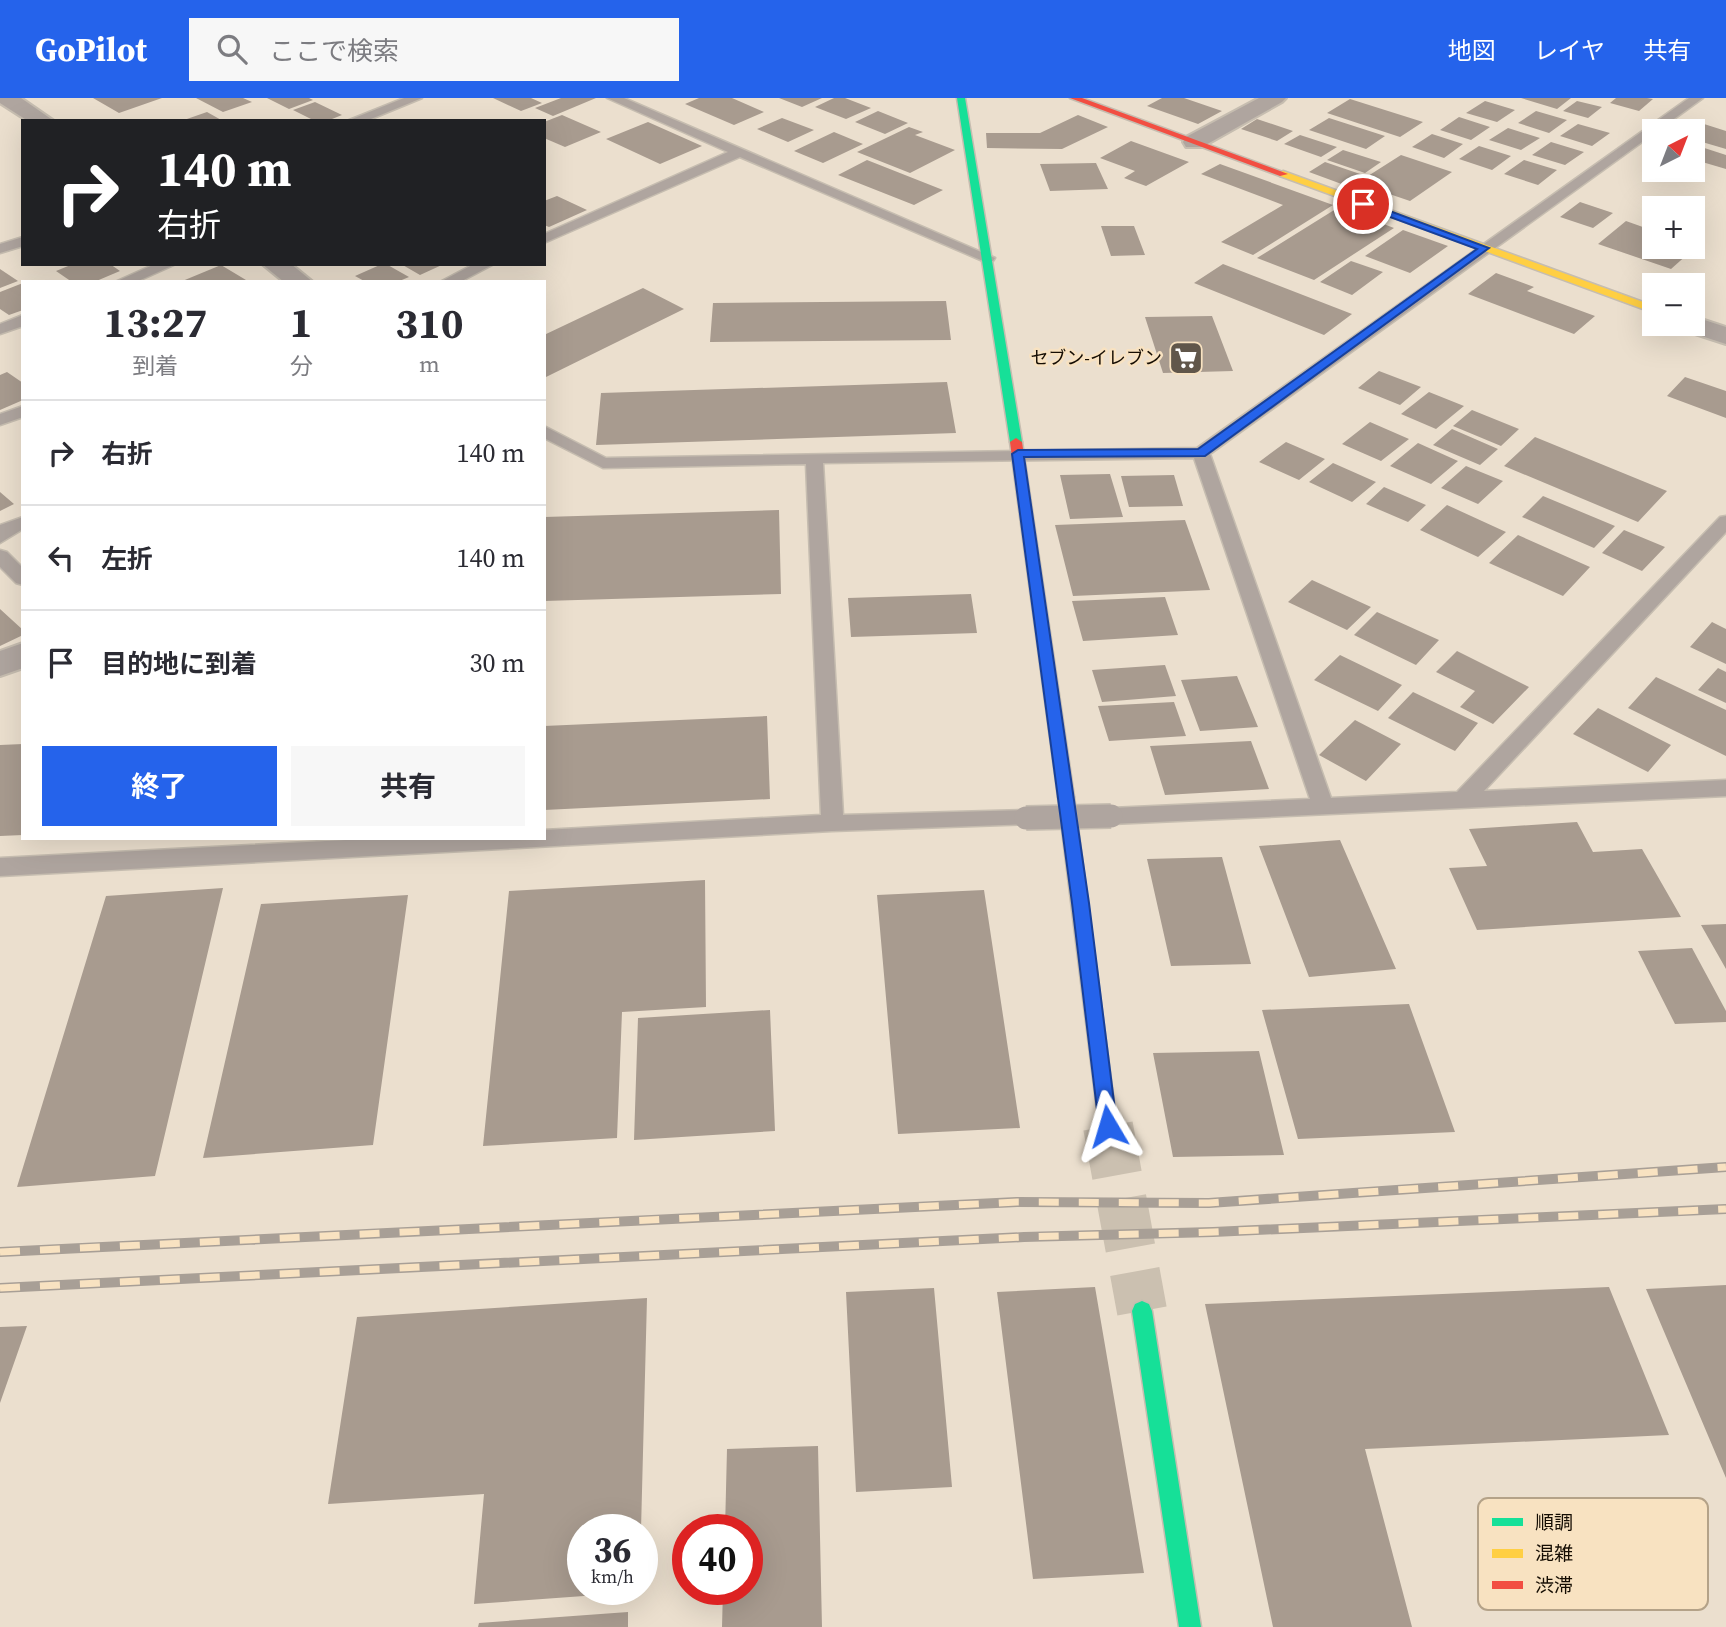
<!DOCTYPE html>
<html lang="ja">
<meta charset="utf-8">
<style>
body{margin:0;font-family:"Source Serif 4","Noto Sans JP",serif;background:#f7f7f7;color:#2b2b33;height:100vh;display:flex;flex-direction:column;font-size:26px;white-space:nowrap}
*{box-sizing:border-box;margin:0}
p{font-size:23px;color:#7c7c81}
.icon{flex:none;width:38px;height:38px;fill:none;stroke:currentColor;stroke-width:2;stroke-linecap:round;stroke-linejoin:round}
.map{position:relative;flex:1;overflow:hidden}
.details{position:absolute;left:21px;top:182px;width:525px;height:560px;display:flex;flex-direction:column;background:#fff;border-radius:0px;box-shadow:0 7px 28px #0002}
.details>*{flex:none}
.hud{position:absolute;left:21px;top:21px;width:525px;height:147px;border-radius:0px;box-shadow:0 7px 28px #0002;background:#202124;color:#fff;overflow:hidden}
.needle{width:46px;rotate:42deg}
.fabs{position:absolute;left:1642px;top:21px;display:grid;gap:14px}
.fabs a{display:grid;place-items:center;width:63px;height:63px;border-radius:0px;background:#fff;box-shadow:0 7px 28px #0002;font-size:35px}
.speed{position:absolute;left:567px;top:1416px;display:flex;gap:14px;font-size:35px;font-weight:700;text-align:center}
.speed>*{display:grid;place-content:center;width:91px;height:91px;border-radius:50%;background:#fff;box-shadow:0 7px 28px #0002;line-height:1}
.speed small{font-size:18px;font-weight:400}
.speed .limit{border:10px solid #d22;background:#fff;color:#111}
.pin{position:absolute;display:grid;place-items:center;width:60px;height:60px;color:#fff;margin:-30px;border:4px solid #fff;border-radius:50%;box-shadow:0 2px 7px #0007}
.me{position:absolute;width:77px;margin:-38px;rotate:353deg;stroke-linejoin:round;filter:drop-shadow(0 0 5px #0008)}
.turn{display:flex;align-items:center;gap:24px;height:147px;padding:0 21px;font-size:32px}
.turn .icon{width:91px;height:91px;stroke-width:2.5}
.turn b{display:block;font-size:49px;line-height:60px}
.eta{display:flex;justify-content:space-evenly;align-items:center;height:119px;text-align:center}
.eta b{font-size:42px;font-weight:700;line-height:49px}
.cta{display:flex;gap:14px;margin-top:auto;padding:14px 21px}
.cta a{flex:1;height:80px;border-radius:0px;background:#2563eb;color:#fff;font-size:28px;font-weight:700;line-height:80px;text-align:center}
.cta a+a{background:#f7f7f7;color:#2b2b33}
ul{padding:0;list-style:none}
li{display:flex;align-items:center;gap:21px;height:105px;padding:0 21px;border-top:2px solid #e1e1e2}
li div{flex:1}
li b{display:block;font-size:26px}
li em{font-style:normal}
header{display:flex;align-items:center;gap:42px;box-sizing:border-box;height:98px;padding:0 35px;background:#2563eb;color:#fff}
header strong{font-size:33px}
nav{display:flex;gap:38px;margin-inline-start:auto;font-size:24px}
.search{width:490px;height:63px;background:#f7f7f7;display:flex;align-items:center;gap:18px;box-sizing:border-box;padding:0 24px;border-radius:0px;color:#7c7c81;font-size:26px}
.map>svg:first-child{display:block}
</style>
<header>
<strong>GoPilot</strong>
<div class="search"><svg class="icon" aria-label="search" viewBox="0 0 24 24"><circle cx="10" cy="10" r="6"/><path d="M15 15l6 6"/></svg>ここで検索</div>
<nav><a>地図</a><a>レイヤ</a><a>共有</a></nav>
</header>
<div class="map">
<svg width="1726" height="1529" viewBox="0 0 1726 1529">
<rect width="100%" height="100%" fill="#ebdfce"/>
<path fill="#a89b8f" d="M93 0H162L119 15Z
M196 0H243L252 4 223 14Z
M267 0H309L313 2 289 11Z
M493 0H531L542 5 521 13Z
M561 0H596L553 18 535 10Z
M699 0H732L764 14 734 27 685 6Z
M779 0H822L802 9Z
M834 0H845L871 10 846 21 815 9Z
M1162 0H1184L1222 13 1198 26 1147 8Z
M1521 0H1571L1557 11Z
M1616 0H1647L1653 1 1639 13 1610 5Z
M1350 1 1423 24 1400 39 1327 15Z
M1485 3 1515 12 1497 24 1466 15Z
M1577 3 1602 9 1588 20 1563 13Z
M315 4 342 17 327 23H315L293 12Z
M878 13 908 25 885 36 855 24Z
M1536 13 1567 22 1549 35 1518 25Z
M207 14 223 23H184V22Z
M562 17 601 34 565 49 544 40V24Z
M1078 17 1108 29 1062 51 987 50 986 35H1040Z
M1459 19 1490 29 1471 42 1440 32Z
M782 20 814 32 788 44 757 31Z
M1329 20 1385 38 1366 51 1309 32Z
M1257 21 1293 33 1277 43 1241 31Z
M648 24 702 48 660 66 606 41Z
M1578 26 1610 35 1592 48 1560 38Z
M1704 26 1726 33V51L1692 41V35Z
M909 29 923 34 915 37 955 52 910 75 857 54Z
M1508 30 1540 40 1521 52 1489 42Z
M834 34 863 46 823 65 794 53Z
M1432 36 1463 46 1444 60 1412 49Z
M1300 37 1337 49 1321 59 1284 46Z
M1131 43 1189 64 1146 88 1124 80 1135 73 1100 60Z
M1551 44 1584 54 1565 67 1532 57Z
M1692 46 1726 57V71L1692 61Z
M1479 48 1511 58 1492 72 1459 61Z
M1343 52 1381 64 1365 75 1327 62Z
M1401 57 1452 74 1410 103 1357 85Z
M867 62 943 92 914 107 838 77Z
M1524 62 1557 72 1538 87 1504 76Z
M1325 64 1363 77 1347 88 1309 74Z
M1096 65 1108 91 1050 93 1040 66Z
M1220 66 1333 107 1253 157 1221 144 1283 107 1201 76Z
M557 98 587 112 549 129 544 127V103Z
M1580 104 1613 115 1593 130 1560 119Z
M1339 109 1394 130 1314 182 1257 160Z
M1626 123 1654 133V149H1692V145L1698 147 1671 171 1598 146Z
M1101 128H1134L1145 157 1111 158Z
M1403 132 1448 148 1410 175 1365 158Z
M1351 163 1383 174 1352 197 1320 184Z
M73 166H110L120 173 94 184H72L56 173Z
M382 166H386L409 179 397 184H366L355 178Z
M401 166H444L420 177Z
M1223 166 1352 216 1324 237 1194 185Z
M221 167 246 182 180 184Z
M0 171 18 183 0 190Z
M1496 175 1534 189 1527 193 1595 218 1574 236 1468 196Z
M23 185V212L9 217 0 211V194Z
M643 190 684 211 544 280V237Z
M946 203 951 242 710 244 713 205Z
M1212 218 1233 273 1163 275 1145 219Z
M1379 273 1421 289 1400 307 1358 290Z
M7 274 23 285V302L0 312V277Z
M1685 279 1726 293V320L1667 298Z
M947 284 956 335 596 347 601 295Z
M1429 294 1464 308 1436 331 1401 316Z
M1472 312 1519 331 1501 348 1453 328Z
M1370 324 1409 341 1381 363 1342 346Z
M1452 331 1498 351 1480 367 1433 347Z
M1535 339 1667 393 1638 424 1504 368Z
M1286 344 1325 361 1299 382 1259 364Z
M1418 345 1458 363 1431 386 1390 368Z
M1333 365 1376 384 1352 404 1309 384Z
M1466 368 1503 383 1478 406 1441 390Z
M1110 376 1123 419 1070 421 1060 377Z
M1174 377 1183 408 1129 409 1121 378Z
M1384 389 1426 407 1408 424 1366 406Z
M0 394 14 406 0 413Z
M1543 398 1615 428 1594 450 1522 419Z
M1447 407 1506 434 1478 459 1420 432Z
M779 412 781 496 544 503V419Z
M1185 422 1210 492 1073 498 1055 427Z
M1624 432 1665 449 1642 473 1602 455Z
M1518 437 1590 469 1563 498 1489 465Z
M1312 482 1371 509 1347 532 1288 504Z
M971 496 977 535 851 539 848 500Z
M1165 499 1178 537 1083 543 1072 503Z
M0 511 23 532V537L0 548Z
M1377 514 1439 542 1416 567 1354 537Z
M1712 524 1726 531V566L1690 549Z
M1457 553 1529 589 1493 626 1460 609 1475 593 1436 574Z
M1340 557 1402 587 1378 613 1314 582Z
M1165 567 1176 598 1102 604 1092 572Z
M1718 570 1726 574V605L1698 592Z
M1237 578 1258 629 1200 633 1181 582Z
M1656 579 1726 612V658L1628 610Z
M1413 594 1478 625 1455 653 1388 620Z
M1174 604 1186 638 1109 643 1098 608Z
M1598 610 1671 647 1648 674 1573 636Z
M767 618 770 701 544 712V628Z
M1355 622 1401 646 1366 683 1319 657Z
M1251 643 1269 691 1165 697 1150 648Z
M23 646V737L0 738V647Z
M1577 724 1593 754 1642 751 1681 819 1477 832 1449 770 1487 768 1469 731Z
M1340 742 1396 871 1309 879 1259 748Z
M1222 759 1251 866 1171 868 1147 761Z
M705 782 706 909 622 914 617 1040 483 1048 509 793Z
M223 790 155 1078 17 1089 106 798Z
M984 792 1020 1030 898 1036 877 797Z
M408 797 373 1047 203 1060 261 806Z
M1726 826V871L1701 827Z
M1692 850 1726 913V924L1675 926 1638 853Z
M1409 906 1455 1034 1298 1041 1262 912Z
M770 912 775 1033 634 1042 638 920Z
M1259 953 1284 1057 1173 1059 1153 955Z
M1726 1187V1380L1646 1191Z
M1095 1189 1144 1475 1033 1481 997 1194Z
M1609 1189 1669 1337 1365 1351 1412 1529H1273L1205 1206Z
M934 1190 952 1389 856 1394 846 1194Z
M647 1200 641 1432H583V1491H639V1494L474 1506 484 1396 328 1406 357 1219Z
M27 1228 0 1305V1229Z
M818 1348 822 1529H722L723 1491H747V1432H725L727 1351Z
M628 1514V1529H478L479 1525Z"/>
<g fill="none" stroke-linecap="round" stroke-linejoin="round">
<path stroke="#cbc0b0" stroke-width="50" stroke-dasharray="50 24" stroke-linecap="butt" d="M1108 1028 1142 1213"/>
<g stroke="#c6bdb0" stroke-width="3">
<path id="lane" d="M404 0H422L366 23H347Z
M607 0H624L995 160 993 163H983L740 59 544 145V136L728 54Z
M1689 0H1703L1210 356 1331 700 1457 694 1720 419 1726 418V434L1484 693 1726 682V698L1111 726 1103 724 1100 718 1103 712 1111 710 1310 701 1194 360 823 365 843 717 1026 712 1034 714 1037 720 1034 726 832 733 0 778V760L384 740H544V732L821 717 806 366 603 370 544 340V328L606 360 1197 350Z
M23 139V148L0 155V146Z
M155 166H176L136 184H115Z
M474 166H494L460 184H440Z
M23 217V228L0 236V226Z
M23 308V319L0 327V316Z
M23 419V431L0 445V427Z
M0 452 7 454 23 470V487L16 485 0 469Z"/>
</g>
<g stroke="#c6bdb0" stroke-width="4">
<path id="street" d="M0 0H21L54 23H28L0 5Z
M1259 0H1286L1282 4 1202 49H1186L1183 44 1186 39Z
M262 166H291L313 184H284Z
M1692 218 1726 229V246L1683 232 1679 226H1692Z
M23 545V570L0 578V553Z"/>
</g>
<g stroke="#c6bdb0" stroke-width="3">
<path id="fast" d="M957 0H965L1022 344 1016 348 1010 344Z
M1142 1203 1149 1206 1152 1213 1201 1529H1179L1132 1213 1135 1206Z"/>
</g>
<g stroke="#c6bdb0" stroke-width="3">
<path id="slow" d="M1283 73 1654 208V215L1280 78 1278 76Z
M1066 694 1074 699 1117 1028 1114 1034 1108 1036 1102 1034 1099 1028 1058 699Z"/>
</g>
<g stroke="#c6bdb0" stroke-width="3">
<path id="jam" d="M1070 0H1082L1288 76 1280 78Z
M1016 340 1022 344 1074 699 1066 704 1058 699 1010 344Z"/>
</g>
<use href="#lane" fill="#afa59f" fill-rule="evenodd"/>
<use href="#street" fill="#afa59f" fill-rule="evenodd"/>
<use href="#fast" fill="#16e098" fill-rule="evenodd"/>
<use href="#slow" fill="#ffcf43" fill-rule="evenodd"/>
<use href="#jam" fill="#f24e42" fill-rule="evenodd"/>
<g stroke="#a89f96" stroke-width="10">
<path id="rail" d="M0 1154 1017 1104 1209 1105 1726 1069
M0 1190 1024 1139 1213 1134 1726 1111"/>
</g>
<use href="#rail" stroke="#f8e2c1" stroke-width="7" stroke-dasharray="20" stroke-linecap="butt"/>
<g stroke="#c6bdb0" stroke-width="26" stroke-linecap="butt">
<path id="lane-bridge" d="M1026 720 1111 718"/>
</g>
<use href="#lane-bridge" stroke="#afa59f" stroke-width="23"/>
</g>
<path fill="#2563eb" stroke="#184099" stroke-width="2" d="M1363 103 1489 150 1205 358 1024 359 1089 805 1117 1028 1115 1034 1108 1036 1102 1034 1099 1028 1072 805 1012 356 1018 352 1198 351 1477 151 1360 108 1358 106Z"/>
<defs>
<g id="supermarket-square" transform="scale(1.75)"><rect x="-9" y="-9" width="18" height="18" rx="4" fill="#60564a" stroke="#f8e2c1"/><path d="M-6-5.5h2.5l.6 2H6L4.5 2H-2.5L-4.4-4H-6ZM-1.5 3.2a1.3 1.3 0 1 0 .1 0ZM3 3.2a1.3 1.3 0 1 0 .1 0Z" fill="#fff"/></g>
</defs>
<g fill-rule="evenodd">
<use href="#supermarket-square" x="1186" y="260"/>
</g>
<g text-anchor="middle" stroke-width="5" stroke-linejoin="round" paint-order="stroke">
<g font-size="18" fill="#150d03" stroke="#f8e2c1" text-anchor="end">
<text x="1162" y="266">セブン-イレブン</text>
</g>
</g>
<rect x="1478" y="1400" width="230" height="112" rx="10" fill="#f8e2c1" stroke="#b4a288" stroke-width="2"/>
<rect x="1492" y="1420" width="31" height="8" fill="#16e098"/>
<rect x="1492" y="1451" width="31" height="9" fill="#ffcf43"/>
<rect x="1492" y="1483" width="31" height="8" fill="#f24e42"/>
<g font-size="19" fill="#150d03">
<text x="1535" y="1431">順調</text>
<text x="1535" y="1462">混雑</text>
<text x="1535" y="1494">渋滞</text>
</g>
</svg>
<div class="fabs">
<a><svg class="needle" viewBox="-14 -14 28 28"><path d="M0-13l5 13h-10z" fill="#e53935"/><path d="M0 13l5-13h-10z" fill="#7c7c81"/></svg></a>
<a>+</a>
<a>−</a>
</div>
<div class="speed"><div>36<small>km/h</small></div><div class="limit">40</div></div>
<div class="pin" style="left:1363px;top:106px;background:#d93025"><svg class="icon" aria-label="arrive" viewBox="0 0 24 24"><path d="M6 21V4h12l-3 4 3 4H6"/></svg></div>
<svg class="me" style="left:1108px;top:1028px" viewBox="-20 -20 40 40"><path d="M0-17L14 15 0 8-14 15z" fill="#2563eb" stroke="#fff" stroke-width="4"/></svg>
<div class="hud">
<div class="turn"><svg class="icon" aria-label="right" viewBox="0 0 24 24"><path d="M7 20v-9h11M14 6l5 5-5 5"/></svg><div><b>140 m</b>右折</div></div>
</div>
<section class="details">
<div class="eta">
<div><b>13:27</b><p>到着</p></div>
<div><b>1</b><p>分</p></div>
<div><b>310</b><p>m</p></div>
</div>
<ul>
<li><svg class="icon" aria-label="right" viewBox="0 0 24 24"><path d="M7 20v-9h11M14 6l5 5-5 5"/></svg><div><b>右折</b></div><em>140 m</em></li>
<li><svg class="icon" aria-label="left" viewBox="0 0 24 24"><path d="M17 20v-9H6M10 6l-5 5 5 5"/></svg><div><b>左折</b></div><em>140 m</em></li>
<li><svg class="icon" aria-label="arrive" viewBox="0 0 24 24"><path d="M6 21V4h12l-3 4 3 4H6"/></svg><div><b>目的地に到着</b></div><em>30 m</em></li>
</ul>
<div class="cta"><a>終了</a><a>共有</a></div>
</section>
</div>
